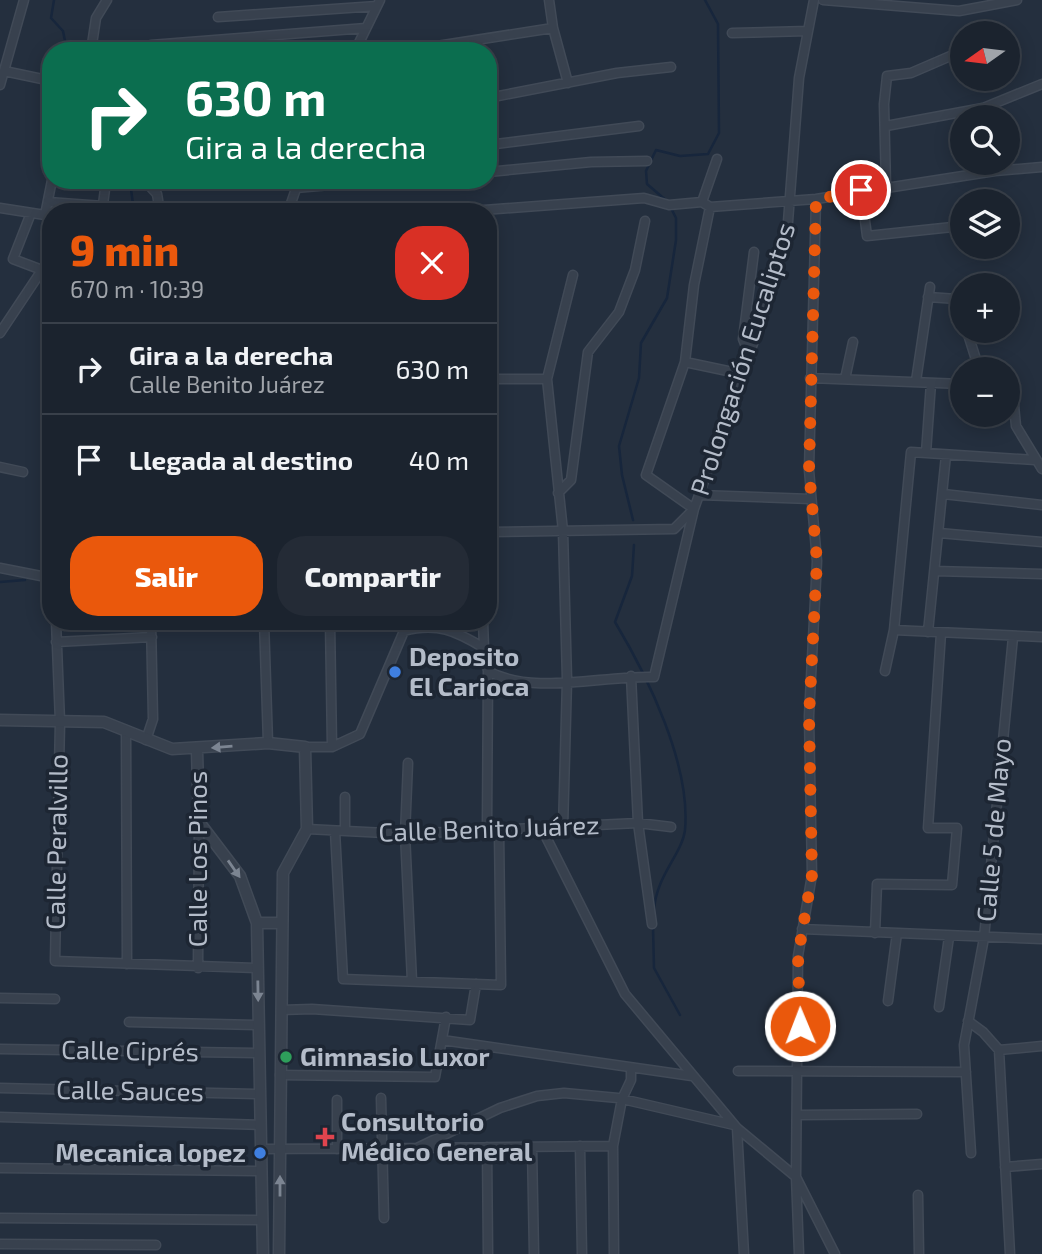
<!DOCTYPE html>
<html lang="es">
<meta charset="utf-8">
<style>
body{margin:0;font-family:"Exo 2",sans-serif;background:#242b36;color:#f1f3f6;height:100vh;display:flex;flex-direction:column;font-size:26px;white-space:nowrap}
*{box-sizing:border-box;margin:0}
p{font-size:23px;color:#a0a4aa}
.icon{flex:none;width:38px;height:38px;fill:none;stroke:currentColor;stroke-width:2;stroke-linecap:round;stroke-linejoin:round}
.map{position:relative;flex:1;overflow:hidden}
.panel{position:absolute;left:42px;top:203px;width:455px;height:427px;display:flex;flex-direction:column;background:#1b232e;border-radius:28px;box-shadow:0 4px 18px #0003,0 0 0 2px #39404a}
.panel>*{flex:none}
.top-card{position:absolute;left:42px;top:42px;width:455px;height:147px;border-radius:28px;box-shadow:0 4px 18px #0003,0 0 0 2px #39404a;background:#0b6e4f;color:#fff;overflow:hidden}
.needle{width:46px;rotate:256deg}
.tools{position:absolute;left:950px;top:21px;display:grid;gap:14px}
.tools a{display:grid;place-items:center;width:70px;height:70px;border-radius:50%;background:#1b232e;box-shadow:0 4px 18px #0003,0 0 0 2px #39404a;font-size:35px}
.pin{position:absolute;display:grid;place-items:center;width:60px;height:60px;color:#fff;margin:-30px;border:4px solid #fff;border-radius:50%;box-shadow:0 2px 7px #0007}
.me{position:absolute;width:77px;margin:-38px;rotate:359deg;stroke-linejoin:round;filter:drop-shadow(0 0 5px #0008)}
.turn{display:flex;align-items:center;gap:24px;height:147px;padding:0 28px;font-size:32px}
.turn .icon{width:91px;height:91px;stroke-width:2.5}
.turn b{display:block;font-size:49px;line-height:60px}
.round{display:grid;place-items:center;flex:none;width:74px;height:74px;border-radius:28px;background:#242b36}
.overview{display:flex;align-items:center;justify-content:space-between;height:119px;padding:0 28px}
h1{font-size:42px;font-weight:800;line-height:52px;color:#ea580c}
.cta{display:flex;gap:14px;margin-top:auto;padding:14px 28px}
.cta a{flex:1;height:80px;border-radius:28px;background:#ea580c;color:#fff;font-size:28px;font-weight:800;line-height:80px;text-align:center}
.cta a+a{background:#242b36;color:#f1f3f6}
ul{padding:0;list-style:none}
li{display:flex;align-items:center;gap:21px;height:91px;padding:0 28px;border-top:2px solid #39404a}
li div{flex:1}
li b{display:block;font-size:26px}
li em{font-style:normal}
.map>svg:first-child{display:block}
</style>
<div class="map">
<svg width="1042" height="1254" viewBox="0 0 1042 1254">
<rect width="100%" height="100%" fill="#242f3e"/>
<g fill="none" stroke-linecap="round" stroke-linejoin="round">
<path stroke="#17263c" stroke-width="2.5" d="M54 0 51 18 63 31 67 51
M51 114 46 125 51 134
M668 202 647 184 646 171 656 150 680 156 708 154 719 133 718 24 705 0
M126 212 133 204 130 182 127 180
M633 520 622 475 619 446 639 378 641 343 667 298 676 240V218L671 208
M634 545 632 576 615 622C648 677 691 765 685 830 682 854 656 876 654 910
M46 566 51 559
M0 582 25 580
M653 927 654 968 680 1015"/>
<g stroke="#414a57" stroke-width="11">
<path id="minor" d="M549 0 553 28 568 83
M823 0 959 11 1017 0
M218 17 377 6
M732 33 808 31
M151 45 366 28
M91 51 96 18 107 0
M355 51 380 0
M405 51 553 28
M4 71 47 80
M0 85 24 0
M488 98 617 73 671 67
M886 126 983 108 1042 84
M488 145 639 126
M488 172 591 162 647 161
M144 180 157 194 160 212
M886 187 884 104 887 76 911 73 962 51
M296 188 386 180
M861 190 867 236 962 226
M48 202 103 206
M702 202 717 159
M0 208 45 215 52 180
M102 212 105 189
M288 212 299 180
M458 212 644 198 669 205 702 202 710 207 816 199 995 171 1042 167
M928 297 957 299 962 317
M967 331 979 369
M0 333 42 270 13 259 31 213
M749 354 743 339 754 252
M685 362 742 374
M810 378 962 384
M488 379H547
M845 379 853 342
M916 381 930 287
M1008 385H1012L1016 426 1042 469
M926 453 931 383
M0 467 23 472
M558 493 571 480 588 352 619 312 635 270 645 221
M943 494 1042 505
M699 495 811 499
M488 532 674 529 694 509 759 327 787 235 799 78 814 0
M939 533 1042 542
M0 568 51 578
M935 571 1042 574
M56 621 60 722 55 961 258 968
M264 621 268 743
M330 621 332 747
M483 621 484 648
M894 630 1042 637
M928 632 946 455
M56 642 152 637
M885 671 894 630 911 452 1035 460
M631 676 638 823 652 924
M126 730 127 964
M146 740 153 719 151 621
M305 747H332L360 734 404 631C437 622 456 631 484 648L488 671C533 696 603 675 654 677L694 509 646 475 685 362 694 285 710 207
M408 763 405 834 412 981
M345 797V831
M487 828 488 671
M307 829 405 834 638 823 671 827
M542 829 625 994 737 1128 796 1177 835 1254
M563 829 567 680 563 531 547 379 573 275
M335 831 343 979 501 985 499 831
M802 929 1042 939
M875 933 877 884 952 885 957 828H928L941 633
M198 968 199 822
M0 998 55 999
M888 1001 897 933
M939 1007 949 937
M281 1010 312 1009 470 1020 476 984
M968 1021 983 1032 999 1050 1010 1254
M129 1022 259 1025
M442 1040 692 1076
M0 1049 259 1053
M999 1050 1042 1046
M738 1071 966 1072
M280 1075 435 1077 446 1017
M0 1088 260 1094
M381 1098 384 1218
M797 1115 917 1114
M0 1117 261 1125
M737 1128 744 1254
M580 1146 582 1254
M487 1147 488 1254
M532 1147 534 1254
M417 1148 613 1146
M261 1149 417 1148 500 1108 537 1096 564 1093 618 1098 734 1125
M337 1149V1100
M971 1153 964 1045 984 938 1013 637
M1005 1167 1042 1164
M0 1168 262 1171
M918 1195 919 1254
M0 1218 262 1220
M0 1244 156 1245
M614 1254 613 1146 622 1099 631 1080V1068
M799 1254 796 1177 798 956 812 875 809 716 817 561 809 470 816 199"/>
</g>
<g stroke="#414a57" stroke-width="13">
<path id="tertiary" d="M0 720 104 722 172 749 268 743 305 747 307 829 283 873 279 1254
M197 750 199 822 240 876 257 923 263 1254
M257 923H281"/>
</g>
<use href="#minor" stroke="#38414e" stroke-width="8"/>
<use href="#tertiary" stroke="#38414e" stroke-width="10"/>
</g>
<defs><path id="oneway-solid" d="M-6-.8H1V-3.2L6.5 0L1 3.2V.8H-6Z" transform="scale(1.75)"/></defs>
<g fill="#7c8592">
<use href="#oneway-solid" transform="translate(222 747) rotate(175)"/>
<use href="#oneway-solid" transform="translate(234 869) rotate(55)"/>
<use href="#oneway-solid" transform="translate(258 991) rotate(89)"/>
<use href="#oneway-solid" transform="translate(280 1186) rotate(-90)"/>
</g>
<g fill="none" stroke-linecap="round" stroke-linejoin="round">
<path stroke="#ea580c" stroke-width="12" stroke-dasharray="0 21.6" d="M800 1026 798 956 812 875 809 716 817 561 809 470 816 200 861 190"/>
</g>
<g fill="#3f7fe0" stroke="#1d2633" stroke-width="2.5">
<circle cx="395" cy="672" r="7"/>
<circle cx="260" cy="1153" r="7"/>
</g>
<circle fill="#2e9e5b" stroke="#1d2633" stroke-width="2.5" cx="286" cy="1057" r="7"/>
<path fill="#e0444e" stroke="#1d2633" stroke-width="2.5" d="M321.5 1126.5h7v7h7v7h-7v7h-7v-7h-7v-7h7z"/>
<g text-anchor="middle" stroke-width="7" stroke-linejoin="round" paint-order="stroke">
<g font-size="26" fill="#b4bcc9" stroke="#1d2633">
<text transform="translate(743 359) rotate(-72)" y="9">Prolongación Eucaliptos</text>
<text transform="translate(489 829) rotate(-2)" y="9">Calle Benito Juárez</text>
<text transform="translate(994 830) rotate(-85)" y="9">Calle 5 de Mayo</text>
<text transform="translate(57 842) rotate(-89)" y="9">Calle Peralvillo</text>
<text transform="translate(198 859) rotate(-90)" y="9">Calle Los Pinos</text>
<text transform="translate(130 1051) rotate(1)" y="9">Calle Ciprés</text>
<text transform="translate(130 1091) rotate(1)" y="9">Calle Sauces</text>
</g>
<g font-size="26" font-weight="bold" fill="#b4bcc9" stroke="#1d2633" text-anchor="start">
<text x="409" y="666">Deposito<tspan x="409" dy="30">El Carioca</tspan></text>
<text x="300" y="1066">Gimnasio Luxor</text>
<text x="341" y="1131">Consultorio<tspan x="341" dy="30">Médico General</tspan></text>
<text x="246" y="1162" text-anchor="end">Mecanica lopez</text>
</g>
</g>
</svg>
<div class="tools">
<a><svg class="needle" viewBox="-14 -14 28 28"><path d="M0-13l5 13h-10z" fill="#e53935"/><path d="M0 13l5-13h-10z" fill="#a0a4aa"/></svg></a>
<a><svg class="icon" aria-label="search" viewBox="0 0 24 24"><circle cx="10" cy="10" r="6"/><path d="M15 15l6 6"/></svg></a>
<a><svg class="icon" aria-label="layers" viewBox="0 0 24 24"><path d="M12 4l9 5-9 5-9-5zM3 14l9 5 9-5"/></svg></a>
<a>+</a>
<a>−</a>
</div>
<div class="pin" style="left:861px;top:190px;background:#d93025"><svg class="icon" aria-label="arrive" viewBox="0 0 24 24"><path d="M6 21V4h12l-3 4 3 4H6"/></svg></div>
<svg class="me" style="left:800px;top:1026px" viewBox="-20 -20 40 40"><circle r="17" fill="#ea580c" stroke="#fff" stroke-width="3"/><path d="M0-11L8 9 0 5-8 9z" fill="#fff"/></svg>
<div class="top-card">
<div class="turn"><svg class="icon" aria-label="right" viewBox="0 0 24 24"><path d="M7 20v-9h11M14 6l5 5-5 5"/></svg><div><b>630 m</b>Gira a la derecha</div></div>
</div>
<section class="panel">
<div class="overview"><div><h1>9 min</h1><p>670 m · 10:39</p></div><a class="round" style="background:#d93025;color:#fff"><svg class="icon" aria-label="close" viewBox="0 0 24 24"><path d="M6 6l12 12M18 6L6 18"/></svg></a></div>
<ul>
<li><svg class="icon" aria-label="right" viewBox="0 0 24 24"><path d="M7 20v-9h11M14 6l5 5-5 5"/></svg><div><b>Gira a la derecha</b><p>Calle Benito Juárez</p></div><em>630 m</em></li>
<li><svg class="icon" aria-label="arrive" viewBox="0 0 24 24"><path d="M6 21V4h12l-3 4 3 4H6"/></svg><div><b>Llegada al destino</b></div><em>40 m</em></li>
</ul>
<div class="cta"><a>Salir</a><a>Compartir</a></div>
</section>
</div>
